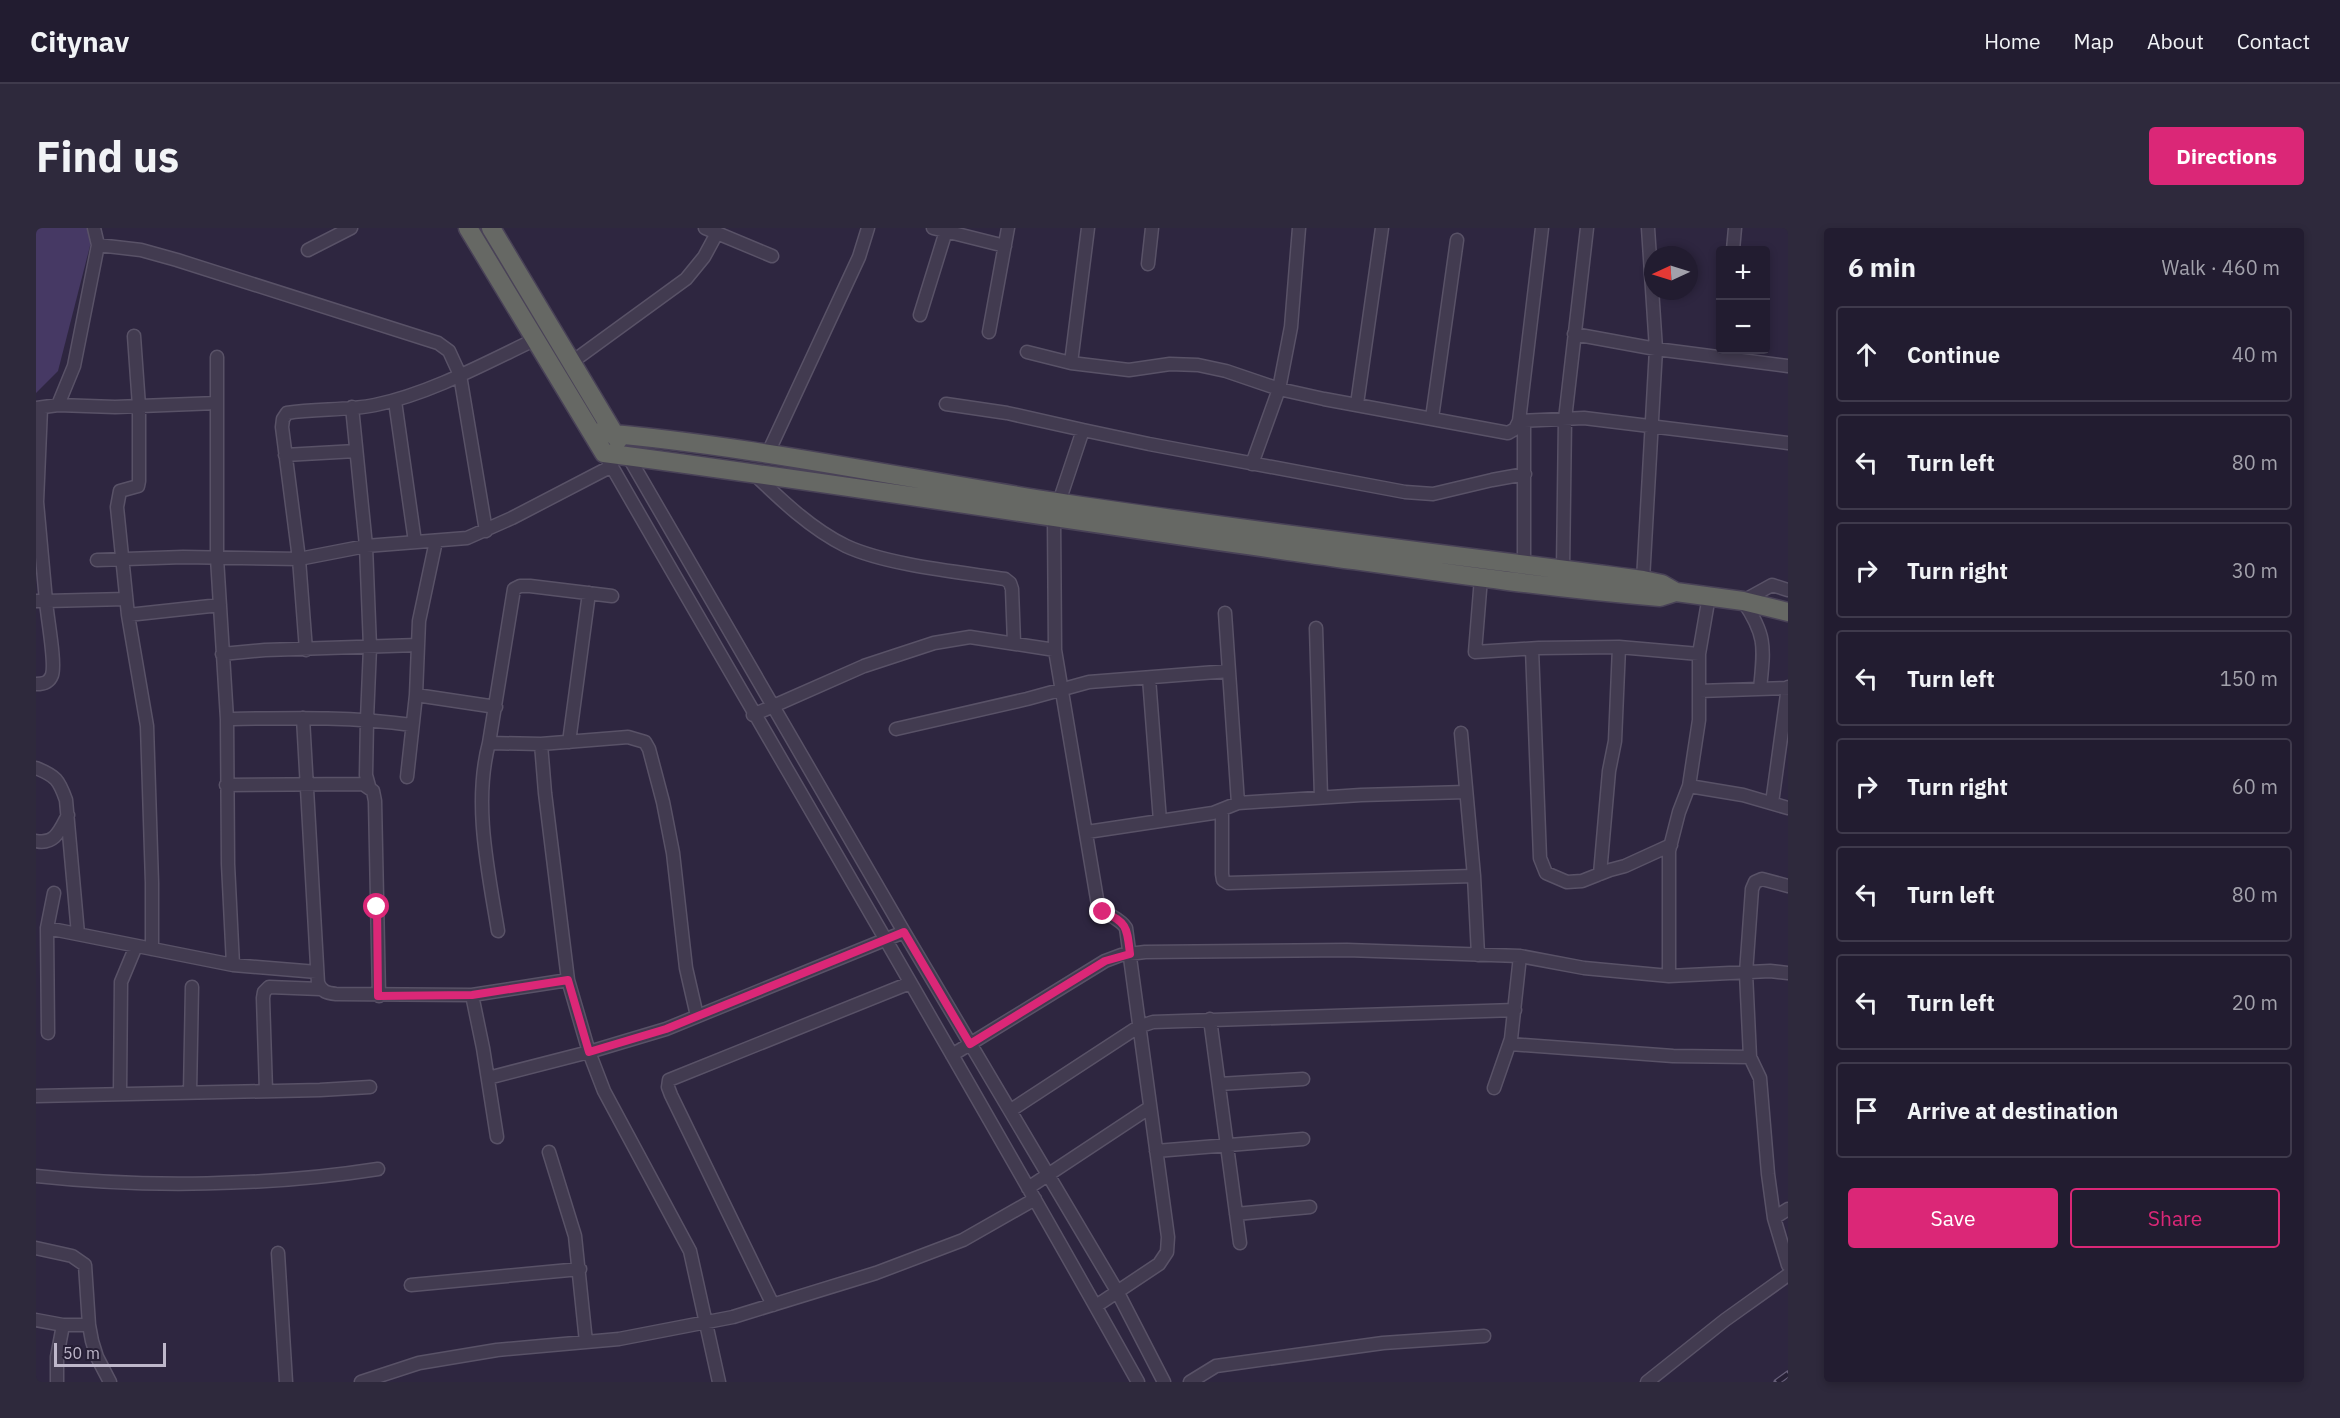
<!DOCTYPE html>
<meta charset="utf-8">
<style>
body{margin:0;font-family:"IBM Plex Sans",sans-serif;background:#2e293c;color:#f1f3f6}
.controls{position:absolute;right:18px;top:18px;display:grid;overflow:hidden;border-radius:6px;box-shadow:0 3px 9px #0003}
.controls button{width:54px;height:54px;display:grid;place-items:center;padding:0;border:0;border-bottom:2px solid #3f3a4c;background:#221c30;color:#f1f3f6;font:30px sans-serif}
.compass{position:absolute;left:1608px;top:18px;width:54px;height:54px;border-radius:50%;background:#221c30;box-shadow:0 3px 9px #0003;rotate:266deg}
.scale{position:absolute;left:18px;bottom:15px;width:112px;box-sizing:border-box;padding-left:6px;border:3px solid #beb7ca;border-top:0;font-size:16px;line-height:21px;white-space:nowrap;color:#beb7ca;-webkit-text-stroke:4px #261f35;paint-order:stroke}
.stop{position:absolute;width:18px;height:18px;margin:-14px;border:4px solid #db2777;border-radius:50%;background:#fff}
.stop.end{background:#db2777;border-color:#fff;box-shadow:0 2px 6px #0008}
.list{margin:0;padding:0;list-style:none}
h2{display:flex;justify-content:space-between;align-items:center;height:78px;margin:0;padding:0 24px;font-size:26px}
h2 small{font-size:20px;font-weight:400;color:#a2a1ab}
.list li{display:grid;grid-template-columns:39px 1fr auto;gap:18px;align-items:center;box-sizing:border-box;height:96px;margin:0 12px 12px;padding:0 12px;border:2px solid #3f3a4c;border-radius:6px}
.list b{display:block;font-size:22px;white-space:nowrap}
.list em{font-size:20px;font-style:normal;color:#a2a1ab}
.actions{display:flex;gap:12px;padding:18px 24px}
.actions a{flex:1;padding:14px 0;border:2px solid #db2777;border-radius:6px;text-align:center;font-size:21px;color:#db2777}
.actions .main{background:#db2777;color:#fff}
.icon{flex:none;width:33px;height:33px;fill:none;stroke:currentColor;stroke-width:2;stroke-linecap:round;stroke-linejoin:round}
.map{position:relative;flex:none;width:1752px;height:1154px;overflow:hidden;border-radius:6px}
header{display:flex;align-items:center;gap:36px;box-sizing:border-box;height:84px;padding:0 30px;background:#221c30;border-bottom:2px solid #3f3a4c}
header strong{font-size:28px}
nav{display:flex;gap:33px;margin-inline-start:auto;font-size:21px}
.intro{display:flex;align-items:center;justify-content:space-between;box-sizing:border-box;height:144px;padding:0 36px}
h1{margin:0;font-size:42px}
.button{padding:15px 27px;border-radius:6px;background:#db2777;color:#fff;font-size:21px;font-weight:700}
main{display:flex;gap:36px;padding:0 36px}
aside{flex:1;background:#221c30;border-radius:6px;box-shadow:0 3px 9px #0003}
.map>svg:first-child{display:block}
.water{fill:#463964}
.lines{fill:none;stroke-linecap:round;stroke-linejoin:round}
.minor-casing{stroke:#595267;stroke-width:15}
.trunk-casing{stroke:#494257;stroke-width:21}
.minor{stroke:#423b50;stroke-width:12}
.trunk{stroke:#666864;stroke-width:18}
.rail-casing{stroke:#675f79;stroke-width:7}
.rail{stroke:#261f35;stroke-width:4.5;stroke-dasharray:14;stroke-linecap:butt}
.route{stroke:#db2777;stroke-width:8}
</style>
<header>
<strong>Citynav</strong>
<nav><a>Home</a><a>Map</a><a>About</a><a>Contact</a></nav>
</header>
<div class="intro"><h1>Find us</h1><a class="button">Directions</a></div>
<main>
<div class="map">
<svg width="1752" height="1154" viewBox="0 0 1752 1154">
<rect width="100%" height="100%" fill="#2e2640"/>
<path class="water" d="M0 0H51L55 14 22 143 0 165Z"/>
<g class="lines">
<g class="minor-casing">
<path id="minor" d="M669 0 736 28
M897 0 969 18
M62 17 105 22 141 32 402 115 413 123 424 147 450 303
M272 22 315 0
M1697 22 1699 0
M1112 36 1116 0
M884 87 910 3
M953 104 972 0
M1538 106 1620 121 1752 138
M98 108 103 178V253L102 258 84 263 81 279 92 387 111 498 116 655V721
M991 124 1035 135 1093 142 1134 136 1162 137 1190 143 1243 161 1288 171 1472 205 1479 201 1483 193 1506 0
M181 129V330L191 491 192 636 197 737
M536 134 650 51 668 29 681 5
M1035 135 1052 0
M359 173 379 314
M910 176 971 185 1047 202
M1321 176 1346 0
M22 177 79 179 181 175
M316 179 330 318 334 419 331 491
M0 180 22 177 38 138 62 17 58 0
M1396 190 1421 12
M1483 193 1548 190 1752 215
M1488 193V337
M568 225C746 535 928 842 1102 1154
M249 227 320 223
M731 227 823 29 832 0
M592 228 868 704 1081 1063 1128 1154
M1216 236 1243 161 1255 99 1263 0
M716 244C744 271 775 301 810 318 851 337 923 344 969 351L974 355 976 361 978 415
M1023 274 1047 202 1113 216 1369 264 1397 266 1456 252 1489 246
M1018 290 1019 422 1062 677C1070 688 1083 689 1090 700L1132 1009 1131 1024 1123 1036 1060 1078
M61 332 147 329 263 331 330 318 431 310 476 290 576 238
M1527 342 1529 191 1551 0
M1445 350 1439 424 1503 420 1583 419 1663 426
M1607 352 1620 121 1612 0
M1673 368 1663 426V492L1653 558 1643 584 1633 623V748L1734 743 1752 745
M0 373H10L1 274 5 180
M1189 385 1202 575
M92 387 184 377
M1280 400 1285 569
M1496 421 1504 630 1510 645 1531 654 1546 653 1574 642 1589 638 1635 617
M270 422 263 331 246 199 247 191 251 185C280 180 310 183 339 177 393 166 450 135 500 111
M186 426 229 422 382 417
M1113 450 1124 593
M0 456C7 456 13 455 16 447 20 434 11 389 10 373L90 371
M1724 461C1728 420 1731 408 1707 373L1736 357 1752 362
M1663 463 1752 460
M380 467 460 479
M717 487 828 438 898 415 934 409 1019 422
M267 490 282 755C286 764 291 765 300 766L436 767 532 752
M191 491C253 490 314 488 376 497
M860 501 991 471 1053 454 1193 443
M1425 505 1438 648 1442 727
M533 514 553 365
M453 515 478 361 484 358H494L576 368
M505 516 592 509 609 514 613 521 627 574 637 625 650 740 661 788
M0 540C20 548 23 552 30 572L42 706
M371 549 380 467 383 393 400 313
M190 557 327 556 337 563 339 573 343 768
M333 558 330 547 331 492 334 491
M1653 558 1707 567 1752 580
M1736 575 1752 459
M1186 582V646L1187 652 1192 655 1438 648
M1051 604 1177 585 1202 575 1325 567 1430 564
M0 613C19 617 24 602 32 587
M1564 646 1573 543 1579 513 1583 419
M11 700 197 737 281 744
M462 703C452 642 437 575 453 515L505 516 509 565 532 752 553 824 568 863 654 1023 683 1154
M436 767 447 820 461 909
M1174 791 1204 1015
M12 805 11 700 18 665
M1474 816 1637 828 1714 829 1724 850 1732 946 1738 990 1752 1037
M916 827 1069 733 1085 727 1109 724 1311 722 1484 728
M1714 829 1710 745 1716 661 1719 654 1726 651 1752 658
M452 850 553 824 630 801 868 704
M1183 856 1267 851
M1458 860 1475 811 1484 728 1548 740 1633 748
M230 863 227 770 228 764 233 759 284 761
M84 865 85 754 100 718
M154 865 156 759
M0 868 284 862 334 859
M975 882 1102 799 1117 794 1479 782
M1120 923 1267 911
M513 924 539 1008 550 1114
M0 948C108 960 234 958 342 941
M992 960 1113 880
M1200 986 1274 979
M1738 990 1752 981
M0 1020 36 1028 49 1037 53 1097 56 1113 61 1129 74 1154
M242 1025 250 1154
M375 1057 544 1041
M737 1077 635 867 632 859 633 852 874 755
M0 1092 27 1097H53
M21 1154V1129L27 1097
M325 1154 383 1135 461 1122 583 1111 697 1089 840 1045 927 1012 999 971
M1154 1154 1180 1138 1347 1115 1448 1108
M1611 1154 1689 1092 1752 1047"/>
</g>
<g class="trunk-casing">
<path id="trunk" d="M432 0 568 225C797 255 1024 291 1252 323 1376 340 1500 359 1624 369L1640 364
M455 0 582 212
M556 204C712 217 866 250 1020 274 1215 304 1412 326 1607 352L1626 356 1640 364 1707 373 1752 384"/>
</g>
<use href="#minor" class="minor"/>
<use href="#trunk" class="trunk"/>
<g class="rail-casing">
<path id="rail" d="M1741 1154 1752 1146"/>
</g>
<use href="#rail" class="rail"/>
</g>
<g class="lines">
<path class="route" d="M341 679 342 768 436 767 532 752 553 824 630 801 868 704 934 816 1069 733 1094 726C1091 701 1092 694 1067 684"/>
</g>
</svg>
<div class="controls">
<button>+</button>
<button>−</button>
</div>
<svg class="compass" viewBox="-18 -18 36 36"><path d="M0-13l5 13h-10z" fill="#e53935"/><path d="M0 13l5-13h-10z" fill="#a2a1ab"/></svg>
<div class="scale">50 m</div>
<div class="stop" style="left:341px;top:679px"></div>
<div class="stop end" style="left:1067px;top:684px"></div>
</div>
<aside>
<h2>6 min<small>Walk · 460 m</small></h2>
<ul class="list">
<li><svg class="icon" aria-label="ahead" viewBox="0 0 24 24"><path d="M12 20V5M6 11l6-6 6 6"/></svg><div><b>Continue</b></div><em>40 m</em></li>
<li><svg class="icon" aria-label="left" viewBox="0 0 24 24"><path d="M17 20v-9H6M10 6l-5 5 5 5"/></svg><div><b>Turn left</b></div><em>80 m</em></li>
<li><svg class="icon" aria-label="right" viewBox="0 0 24 24"><path d="M7 20v-9h11M14 6l5 5-5 5"/></svg><div><b>Turn right</b></div><em>30 m</em></li>
<li><svg class="icon" aria-label="left" viewBox="0 0 24 24"><path d="M17 20v-9H6M10 6l-5 5 5 5"/></svg><div><b>Turn left</b></div><em>150 m</em></li>
<li><svg class="icon" aria-label="right" viewBox="0 0 24 24"><path d="M7 20v-9h11M14 6l5 5-5 5"/></svg><div><b>Turn right</b></div><em>60 m</em></li>
<li><svg class="icon" aria-label="left" viewBox="0 0 24 24"><path d="M17 20v-9H6M10 6l-5 5 5 5"/></svg><div><b>Turn left</b></div><em>80 m</em></li>
<li><svg class="icon" aria-label="left" viewBox="0 0 24 24"><path d="M17 20v-9H6M10 6l-5 5 5 5"/></svg><div><b>Turn left</b></div><em>20 m</em></li>
<li><svg class="icon" aria-label="arrive" viewBox="0 0 24 24"><path d="M6 21V4h12l-3 4 3 4H6"/></svg><div><b>Arrive at destination</b></div></li>
</ul>
<div class="actions"><a class="main">Save</a><a>Share</a></div>
</aside>
</main>
